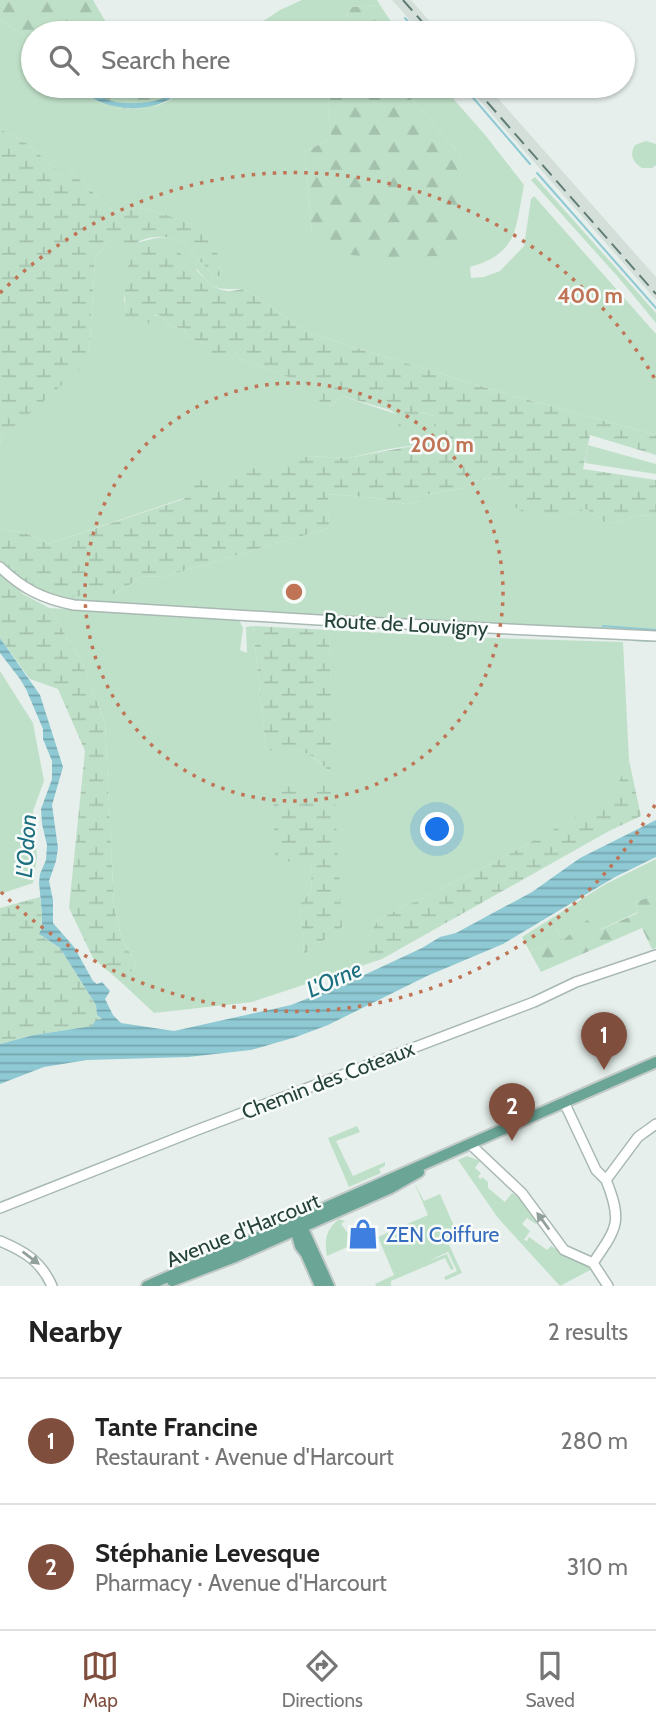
<!DOCTYPE html>
<meta charset="utf-8">
<style>
body{margin:0;font-family:Cabin,sans-serif;background:#f2f2f2;color:#222}
.you{position:absolute;left:438px;top:830px;width:24px;height:24px;margin:-18px;border:5px solid #fff;border-radius:50%;background:#1a73e8;box-shadow:0 0 0 10px #1a73e833}
.badge{display:grid;place-items:center;width:46px;height:46px;border-radius:50%;background:#804e3d;color:#fff;font-size:23px;font-weight:700}
.pin{position:absolute;translate:-50% -58px;filter:drop-shadow(0 2px 4px #0008)}
.pin::after{content:'';position:absolute;top:37px;width:24px;height:21px;background:inherit;clip-path:polygon(0 0,100% 0,50% 100%)}
.list{margin:0;padding:0;list-style:none}
h2{display:flex;justify-content:space-between;align-items:center;height:91px;margin:0;padding:0 28px;font-size:30px}
h2 small{font-size:23px;font-weight:400;color:#767676}
.list li{display:grid;grid-template-columns:46px 1fr auto;gap:21px;align-items:center;box-sizing:border-box;height:126px;padding:0 28px;border-top:2px solid #e0e0e0}
.list b{display:block;font-size:26px;white-space:nowrap}
.list p{margin:0;font-size:23px;white-space:nowrap;color:#767676}
.list em{font-size:23px;font-style:normal;color:#767676}
.icon{flex:none;width:38px;height:38px;fill:none;stroke:currentColor;stroke-width:2;stroke-linecap:round;stroke-linejoin:round}
.map{position:relative;flex:none;width:656px;height:1286px;overflow:hidden}
.search{position:absolute;background:#fff;box-shadow:0 2px 5px #0004;left:21px;right:21px;top:21px;height:77px;display:flex;align-items:center;gap:18px;box-sizing:border-box;padding:0 24px;border-radius:38px;color:#767676;font-size:26px}
.sheet{height:343px;background:#fff}
nav{display:flex;justify-content:space-around;align-items:center;box-sizing:border-box;height:98px;border-top:2px solid #e0e0e0;background:#fff;font-size:19px;color:#767676}
nav a{display:grid;justify-items:center;gap:4px}
nav .on{color:#804e3d}
.map>svg:first-child{display:block}
.built{fill:#d4dfda}
.green{fill:#bfe0c8;fill-rule:evenodd}
.forest{fill:url(#forest-firs)}
.wetland{fill:url(#wetland-marsh)}
.water{fill:url(#water-rules)}
.lines{fill:none;stroke-linecap:round;stroke-linejoin:round}
.stream{stroke:#8ec9d4;stroke-width:2}
.minor-casing{stroke:#a8b8b2;stroke-width:12}
.major-casing{stroke:#c2cac8;stroke-width:14}
.minor{stroke:#fff;stroke-width:9}
.major{stroke:#6aa596;stroke-width:10}
.rail{stroke:#5f7d75;stroke-width:2;stroke-dasharray:14 7;stroke-linecap:butt}
.oneway{fill:#92a09c}
.ring{fill:none;stroke:#c07456;stroke-width:3.5;stroke-dasharray:3.5 7}
.labels{text-anchor:middle;dominant-baseline:central;stroke-width:5;stroke-linejoin:round;paint-order:stroke}
.street-label{font-size:21px;fill:#24423a;stroke:#f7fbf9}
.shop-label{font-size:21px;fill:#366cbe;stroke:#f7fbf9;text-anchor:start}
.water-label{font-size:23px;font-style:italic;fill:#1c6f80;stroke:#f7fbf9}
.centre{fill:#c07456;stroke:#f7fbf9;stroke-width:3.5}
.ring-label{font-size:21px;text-anchor:middle;font-weight:bold;fill:#c07456;stroke:#f7fbf9;stroke-width:5;stroke-linejoin:round;paint-order:stroke}
</style>
<div class="map">
<svg width="656" height="1286" viewBox="0 0 656 1286">
<defs>
<pattern id="forest-firs" width="22" height="20" patternUnits="userSpaceOnUse" patternTransform="scale(1.75)"><rect width="22" height="20" fill="#bfe0c8"/><path d="M5 1l3.5 6h-7zM16 11l3.5 6h-7z" fill="#a4c1ad"/></pattern>
<pattern id="wetland-marsh" width="20" height="14" patternUnits="userSpaceOnUse" patternTransform="scale(1.75)"><rect width="20" height="14" fill="#bfe0c8"/><path d="M1 5h8M5 5V1M11 12h8M15 12V8" fill="none" stroke="#a4c1ad"/></pattern>
<pattern id="water-rules" width="6" height="5" patternUnits="userSpaceOnUse" patternTransform="scale(1.75)"><rect width="6" height="5" fill="#8ec9d4"/><path d="M0 2.5h6" fill="none" stroke="#74a5ad"/></pattern>
</defs>
<rect width="100%" height="100%" fill="#e6efeb"/>
<path class="built" d="M392 0H411L440 33H421Z
M467 86H487L656 277V300Z"/>
<path class="green" d="M302 0H377L380 5 352 7 334 33H246L280 10Z
M0 20 33 41V86H69L112 109 153 108 172 99 186 86H328L331 138 305 152 312 232 462 157 400 86H442L486 136 524 185C515 229 519 253 470 267L471 278 484 277 500 271 524 246 531 199 534 196 656 334V435L510 395 308 333 245 289C217 289 215 292 197 269L124 297 126 313 161 316 170 326 184 329 188 338 207 345 219 358 228 350 234 351 239 358 320 389 329 407 342 396 396 414 421 412 434 416V442L389 449 348 458 309 456 48 544 23 532 10 531 0 527V445L2 433 19 422 89 355 95 258 108 241C115 242 123 243 131 243 150 242 161 231 182 242L214 276H221L213 231 145 208 114 212 68 169H56L26 143 0 129Z
M646 141 656 144V165L652 168H642C633 162 629 155 635 145Z
M535 177 656 313V323L618 277 531 180Z
M588 445 656 464V474L585 463Z
M501 477C514 522 546 523 586 509L604 522 618 523 639 515 656 516V632L246 611C184 604 123 606 61 600L73 596H111L142 577 166 576 329 528 327 494 376 498 406 504 418 502 428 494 464 488 472 481Z
M49 608 239 620 243 628 240 650 247 653 246 627 253 626 266 750C301 746 308 751 333 775L329 630 462 637 623 642 629 760 613 797 495 862 379 919 367 938V964L252 1002 154 1013 122 983 136 965 121 936 114 906 105 723 81 660ZM310 861 342 926 304 954 300 904 312 890Z
M0 671 33 723 44 781 33 811 37 858 33 883 0 894Z
M656 859V895L635 902 638 912 599 930 587 921 563 940 555 927 551 942 530 952 522 937 604 885Z
M357 1126 360 1132 336 1141 353 1176 385 1162V1166L379 1169 381 1173 349 1187 328 1138Z
M467 1156 480 1161 475 1168 481 1173 478 1177 481 1179 482 1177 488 1182V1188L505 1202 512 1193 522 1200 539 1220 536 1224 527 1218 522 1224 530 1231 524 1240 527 1241 529 1237 547 1250 551 1246 592 1269 560 1286 498 1218 458 1160Z
M414 1182 424 1201 440 1194 457 1233 446 1238 462 1273 446 1280 444 1277 457 1271 448 1252 428 1261 447 1254 454 1269 451 1270 445 1258 391 1281V1286H376L375 1284 394 1275 378 1237 428 1215Z
M339 1219 345 1221 341 1224 350 1236 353 1234 354 1244 327 1256C324 1240 326 1229 339 1219Z"/>
<path class="forest" d="M0 0H93L112 33H33V41L0 20Z
M380 5 390 20 391 33H334L352 7Z
M69 86H143L144 88 150 86H185L184 90 153 108 112 109Z
M328 86H400L462 157 464 250 444 256 378 257 337 254 320 243 312 232 305 152 331 138Z
M656 895V948L652 949 642 928 541 972 530 952 551 942 546 933 555 927 563 940 587 920 600 930 638 913 635 902Z"/>
<path class="wetland" d="M0 129 26 143 56 169H68L114 212 145 208 214 231 221 276H214L182 242C166 234 146 235 132 246L108 241 95 258 89 355 83 366 19 423 2 433 0 445Z
M162 243C190 251 203 290 228 291 233 292 239 289 245 289L308 333 510 395 656 435V455L590 435 583 469 656 480V516L639 515 618 523 604 522 586 509C559 519 520 526 506 493 503 488 502 482 500 477L472 481 464 488 428 494 418 502 406 504 376 498 328 494 329 528 166 576 142 577 111 596H74L61 600C37 590 19 578 0 561V527L10 531 23 532 48 544 184 499 198 481 309 456 348 458 434 442V416L422 412 411 431 399 428 396 414 390 410 342 396 329 407 324 406 318 399 319 389 239 358 234 351H228L219 358 209 357 205 350 207 345 188 338 184 329 170 326 161 316 154 315 148 324 124 325C130 289 110 254 162 243Z
M0 571 23 594 49 608 81 660 105 723 114 906 121 936 136 965 122 983 93 958 69 908 85 751 58 689 30 679 0 638Z
M253 626 329 630 334 776C309 751 301 746 266 751Z
M629 760 641 816 609 831 382 959 367 964V938L379 919 495 862 612 797Z
M334 785 342 927 304 954 300 904 312 890 310 862 275 861 273 787Z
M40 897 42 912 41 936 60 948 96 1005 97 1015 102 1020H98L92 1026 34 1035 0 1044V908Z"/>
<path class="water" d="M76 86C86 86 96 95 106 99 116 105 150 104 161 99 168 96 173 91 179 86H186C159 117 104 114 76 86Z
M0 638 40 695 63 767 52 805 58 848 56 861 49 881 53 900V923L74 947 93 981 97 984 102 982 110 991 105 999 113 1015 121 1023 174 1031 291 1005 347 983 422 948 440 937 456 933 532 892 580 858 656 820V857L615 877 503 944 427 976 328 1025 296 1037 251 1050 188 1057 87 1060 44 1067 0 1084V1044L34 1035 92 1026 96 1020 102 1019 97 1015 96 1005 60 948 39 934 42 928V913L39 883 40 874 46 860 47 845 42 824 41 809 52 779V761L43 739V729L26 689 20 679 0 653Z"/>
<g class="lines">
<path class="stream" d="M405 18 418 33
M463 86 530 164
M537 173 656 308
M603 626 656 630
M633 640 656 641"/>
<g class="minor-casing">
<path id="minor" d="M0 567C23 589 43 599 74 605L319 620 656 636
M564 1102 596 1170 606 1180
M470 1144 522 1193 564 1250 593 1263 608 1286
M0 1208 197 1130 534 1002 576 982 656 955
M0 1241C24 1251 41 1261 52 1286
M593 1263C617 1228 623 1222 606 1180L638 1137 656 1124"/>
</g>
<g class="major-casing">
<path id="major" d="M300 1222 329 1286
M294 1225 300 1246 306 1254 320 1286
M172 1281 235 1257 391 1188 419 1172
M147 1286 656 1062"/>
</g>
<use href="#minor" class="minor"/>
<use href="#major" class="major"/>
<path class="rail" d="M403 0 432 33
M473 86 656 294"/>
</g>
<defs><path id="oneway-solid" d="M-6-.8H1V-3.2L6.5 0L1 3.2V.8H-6Z" transform="scale(1.75)"/></defs>
<g class="oneway">
<use href="#oneway-solid" transform="translate(543 1221) rotate(-126)"/>
<use href="#oneway-solid" transform="translate(31 1258) rotate(37)"/>
</g>
<g class="ring">
<circle cx="294" cy="592" r="209"/>
<path d="M655 805A419 419 0 0 1 0 891M0 293A419 419 0 0 1 655 379"/>
</g>
<defs>
<g id="shop-bare" transform="scale(2.415)"><path d="M-5-2.5h2.3a2.7 3.5 0 0 1 5.4 0H5L5.5 6h-11ZM-1.5-2.5h3a1.5 2.3 0 0 0-3 0Z" fill="#3f7fe0" stroke="#f7fbf9" stroke-width="2.5" paint-order="stroke"/></g>
</defs>
<g fill-rule="evenodd">
<use href="#shop-bare" x="363" y="1234"/>
</g>
<g class="labels">
<g class="street-label">
<text transform="translate(406 624) rotate(3)">Route de Louvigny</text>
<text transform="translate(328 1080) rotate(-21)">Chemin des Coteaux</text>
<text transform="translate(243 1230) rotate(-22)">Avenue d'Harcourt</text>
</g>
<g class="shop-label">
<text x="386" y="1234">ZEN Coiffure</text>
</g>
<g class="water-label">
<text transform="translate(26 846) rotate(-86)">L'Odon</text>
<text transform="translate(334 979) rotate(-24)">L'Orne</text>
</g>
</g>
<circle cx="294" cy="592" r="10" class="centre"/>
<g class="ring-label">
<text x="590" y="303">400 m</text>
<text x="442" y="452">200 m</text>
</g>
</svg>
<div class="you"></div>
<div class="pin badge" style="left:604px;top:1070px">1</div>
<div class="pin badge" style="left:512px;top:1141px">2</div>
<div class="search"><svg class="icon" aria-label="search" viewBox="0 0 24 24"><circle cx="10" cy="10" r="6"/><path d="M15 15l6 6"/></svg>Search here</div>
</div>
<section class="sheet">
<h2>Nearby<small>2 results</small></h2>
<ul class="list">
<li><span class="badge">1</span><div><b>Tante Francine</b><p>Restaurant · Avenue d'Harcourt</p></div><em>280 m</em></li>
<li><span class="badge">2</span><div><b>Stéphanie Levesque</b><p>Pharmacy · Avenue d'Harcourt</p></div><em>310 m</em></li>
</ul>
</section>
<nav>
<a class="on"><svg class="icon" aria-label="map" viewBox="0 0 24 24"><path d="M3 6l6-2 6 2 6-2v14l-6 2-6-2-6 2zM9 4v14M15 6v14"/></svg>Map</a>
<a><svg class="icon" aria-label="directions" viewBox="0 0 24 24"><path d="M12 3l9 9-9 9-9-9zM9 14v-3h6M13 9l2 2-2 2"/></svg>Directions</a>
<a><svg class="icon" aria-label="saved" viewBox="0 0 24 24"><path d="M7 4h10v16l-5-4-5 4z"/></svg>Saved</a>
</nav>
